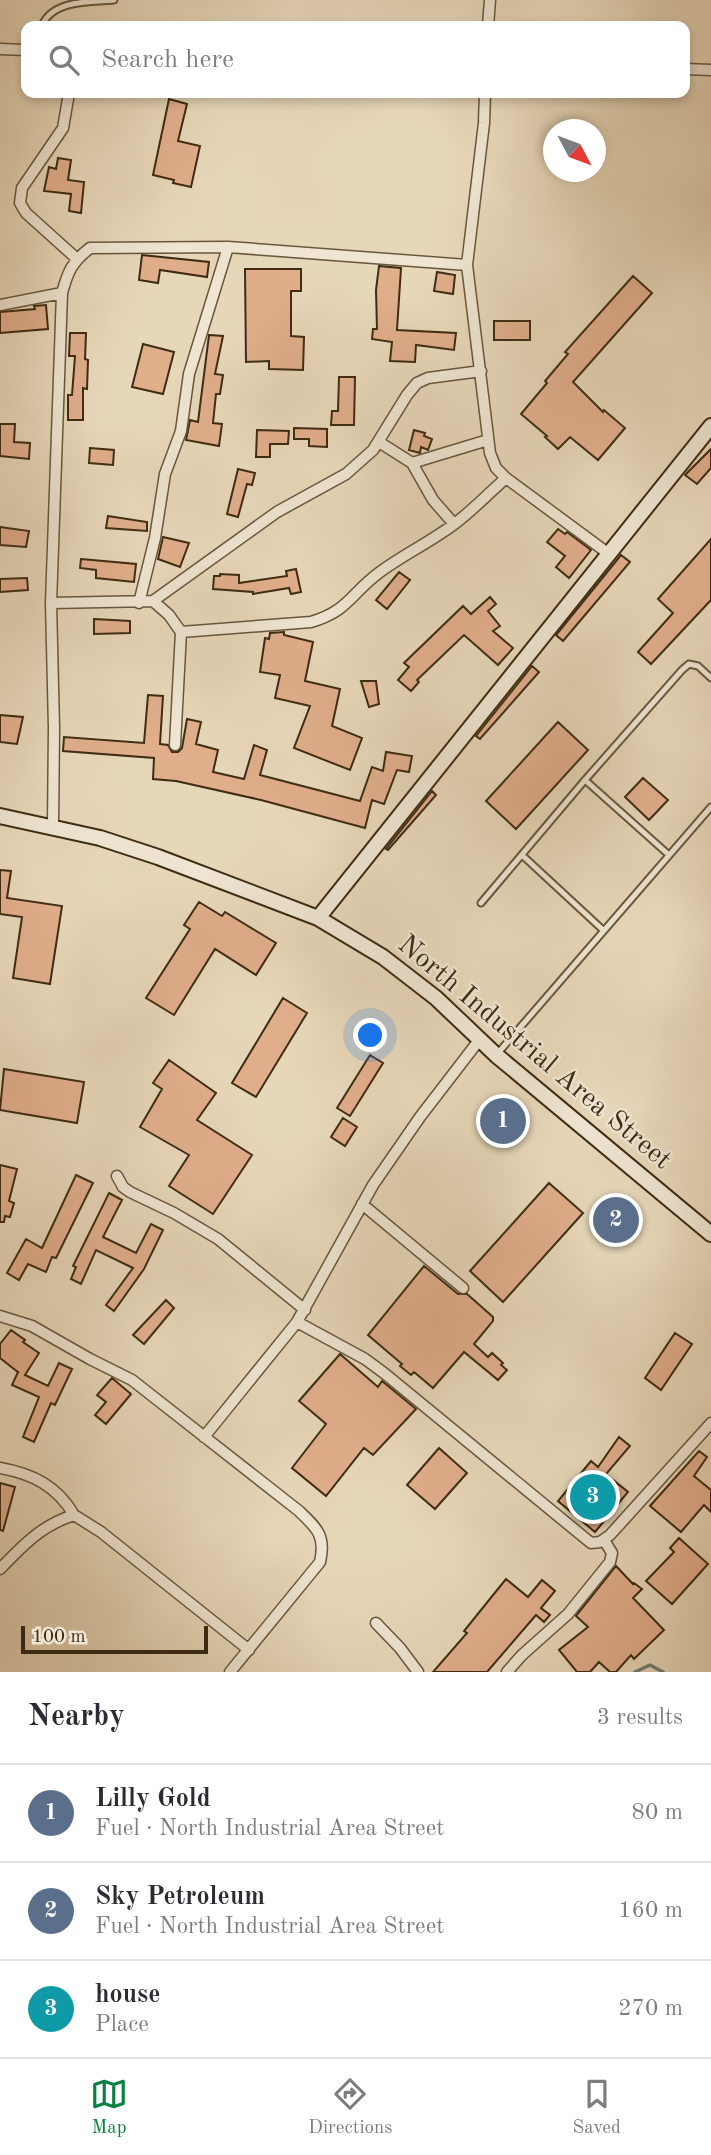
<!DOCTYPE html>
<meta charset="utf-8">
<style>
body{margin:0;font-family:"Old Standard TT",serif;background:#f7f7f7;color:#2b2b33}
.compass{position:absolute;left:543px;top:119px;width:63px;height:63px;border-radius:50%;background:#fff;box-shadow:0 4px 10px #0003;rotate:131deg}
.scale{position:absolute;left:21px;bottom:18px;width:187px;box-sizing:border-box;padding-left:7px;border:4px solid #3e2c12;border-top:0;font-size:19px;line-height:24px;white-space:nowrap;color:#3e2c12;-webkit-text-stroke:5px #efe5d2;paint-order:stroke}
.you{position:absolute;left:371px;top:1036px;width:24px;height:24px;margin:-18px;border:5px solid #fff;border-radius:50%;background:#1a73e8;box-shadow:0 0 0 10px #1a73e833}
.badge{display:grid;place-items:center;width:46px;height:46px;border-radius:50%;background:#0b8043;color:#fff;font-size:23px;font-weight:700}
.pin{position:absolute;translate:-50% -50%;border:4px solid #fff;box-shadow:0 2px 7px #0006}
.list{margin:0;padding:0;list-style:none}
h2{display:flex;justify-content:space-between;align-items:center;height:91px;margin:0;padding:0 28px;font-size:30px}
h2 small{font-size:23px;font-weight:400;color:#7c7c81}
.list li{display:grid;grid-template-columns:46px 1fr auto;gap:21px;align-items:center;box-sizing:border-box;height:98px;padding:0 28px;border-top:2px solid #e1e1e2}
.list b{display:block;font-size:26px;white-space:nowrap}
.list p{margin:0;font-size:23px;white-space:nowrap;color:#7c7c81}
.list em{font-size:23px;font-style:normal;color:#7c7c81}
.icon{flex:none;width:38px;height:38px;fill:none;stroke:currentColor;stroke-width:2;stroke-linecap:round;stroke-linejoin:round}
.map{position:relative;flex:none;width:711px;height:1672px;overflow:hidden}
.search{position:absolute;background:#fff;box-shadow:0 4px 10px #0003;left:21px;right:21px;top:21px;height:77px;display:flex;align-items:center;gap:18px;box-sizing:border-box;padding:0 24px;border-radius:14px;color:#7c7c81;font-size:26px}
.sheet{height:385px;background:#fff}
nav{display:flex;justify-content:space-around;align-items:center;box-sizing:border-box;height:98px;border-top:2px solid #e1e1e2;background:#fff;font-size:19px;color:#7c7c81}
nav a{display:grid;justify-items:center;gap:4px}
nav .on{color:#0b8043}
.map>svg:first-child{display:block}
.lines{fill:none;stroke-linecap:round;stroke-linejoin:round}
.stream{stroke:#738170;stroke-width:3.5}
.building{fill:#e1ae8c;stroke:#3e2c12;stroke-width:2}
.lane-casing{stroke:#68573c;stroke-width:9}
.street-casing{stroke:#68573c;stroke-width:13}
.secondary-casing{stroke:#3e2c12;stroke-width:18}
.lane{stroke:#efe5d2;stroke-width:5}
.street{stroke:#efe5d2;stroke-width:10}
.secondary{stroke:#efe5d2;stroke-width:14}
.labels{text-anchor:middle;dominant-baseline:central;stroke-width:5;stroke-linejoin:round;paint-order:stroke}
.street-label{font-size:28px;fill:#3e2c12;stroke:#efe5d2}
</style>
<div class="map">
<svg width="711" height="1672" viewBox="0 0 711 1672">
<rect width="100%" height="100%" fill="#e7d7b9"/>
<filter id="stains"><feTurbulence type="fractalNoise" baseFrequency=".00286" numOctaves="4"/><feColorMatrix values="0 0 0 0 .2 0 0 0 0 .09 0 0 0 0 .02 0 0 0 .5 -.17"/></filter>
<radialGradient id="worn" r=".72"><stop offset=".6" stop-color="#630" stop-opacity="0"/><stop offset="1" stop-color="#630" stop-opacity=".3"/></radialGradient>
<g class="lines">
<path class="stream" d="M635 1672 650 1665 663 1672"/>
</g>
<path class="building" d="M169 99 187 104 178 141 200 146 191 187 173 183 174 180 153 175Z
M58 158 71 160 68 180 84 182 81 213 69 211 71 194 44 191 49 167 56 169Z
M142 255 209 262 207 277 160 270 158 283 139 280Z
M379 266 401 268 397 330 456 333 454 350 416 345 415 362 390 361 392 342 372 339 373 329H377L376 290Z
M245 269H301V291H291V336L304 337 303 370 269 369V361L246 362Z
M437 272 455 275 453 294 434 291Z
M633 276 652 293 573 382 603 412 604 410 625 428 598 460 570 437 558 449 545 437 547 436 521 414 547 383 545 381 568 354 565 352Z
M46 305 48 329 0 333V312L35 309 34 306Z
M494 321H530V340H494Z
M70 333H86L85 359 88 360 87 389 83 388V420H68V395H72L75 356H69Z
M209 335 223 336 215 374 223 375 220 394H216L213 423 222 424 219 446 186 440 190 420 198 422Z
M143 344 174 352 163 394 132 387Z
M339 377H355L354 425H331L332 411H338Z
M0 424H15L14 442 30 443 29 459 0 456Z
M294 428 327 429V447L309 446V439H294Z
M257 430 289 431 288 444H270V457H256Z
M414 430 425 433 424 436 432 439 428 450 421 447 420 453 409 450Z
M90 448 114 450 113 465 89 463Z
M711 449V468L697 484 685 475Z
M238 469 255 473 252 485 247 484 238 517 227 514Z
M108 516 147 522V531L106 528Z
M0 527 29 531 26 547 0 545Z
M558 529 565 534 567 532 591 550 569 578 556 567 565 556 547 542Z
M163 537 189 543 180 567 158 559Z
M711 539V600L651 664 638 652 673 613 658 599Z
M621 555 630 562 563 641 556 635Z
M81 559 136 564 134 582 96 578V570L80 568Z
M296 569 301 592 291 594 289 588 253 594V592L213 589 214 576H220V574L239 575V583L287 576 286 571Z
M399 572 410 580 387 609 376 600Z
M27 578 28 590 0 592V579Z
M490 597 496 604 488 611 500 626 493 631 513 648 498 665 464 635 417 680 419 682 411 691 398 680 409 667 404 663 463 606 471 614Z
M94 619 130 621V633L94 634Z
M284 632V635L313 642 305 681 340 689 332 726 362 738 350 770 294 748 310 706 275 698 280 675 260 672 265 638 269 639 270 633Z
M532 666 539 672 480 739 476 736Z
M361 681H376L379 704 369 707Z
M148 695 163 696 160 744 168 745 172 752H178L182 748 187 719 201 722 196 744 218 750 213 772 244 779 254 745 267 750 260 775 360 801 372 767 383 771 386 752 412 756 409 772 397 770 384 804 372 800 365 828 261 800 176 781 153 779 154 758 63 751 64 737 144 743Z
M0 715 23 717 17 744 0 742Z
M558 722 588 750 516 829 486 801Z
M643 778 668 800 649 820 625 797Z
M432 791 436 795 388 850 386 849Z
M0 870 11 871 7 898 62 906 50 984 13 978 22 917 0 914Z
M199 902 222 916 225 912 276 943 256 975 215 949 174 1015 146 998 190 929 184 925Z
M283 998 307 1013 256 1097 232 1083Z
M370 1055 383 1063 350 1116 337 1108Z
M169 1060 216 1093 197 1120 252 1155 213 1214 169 1186 189 1155 140 1127 162 1089 153 1083Z
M4 1069 84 1082 77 1123 0 1110Z
M343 1118 357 1127 345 1146 331 1137Z
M0 1165 17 1169 9 1201 14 1203 10 1217 5 1216 4 1222H0Z
M76 1175 93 1183 56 1258 52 1257 46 1272 28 1264 19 1280 7 1273 26 1239 42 1248Z
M549 1183 583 1213 503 1302 470 1271Z
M109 1193 122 1200 103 1237 136 1253 151 1224 163 1230 144 1269 114 1311 106 1305 133 1268 96 1250 81 1284 71 1279 76 1267 73 1266Z
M424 1266 458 1294H467L493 1317V1321L474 1344 488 1357 492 1353 503 1363 501 1365 507 1370 498 1380 464 1352 433 1388 414 1372 411 1375 400 1366 402 1364 368 1335Z
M166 1300 174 1308 144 1344 133 1335Z
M11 1330 25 1340 23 1342 39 1353 25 1375 48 1386 59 1363 72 1369 55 1405 51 1403 34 1442 23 1437 39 1397 12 1385 18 1372 19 1373 0 1358V1344Z
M675 1333 692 1344 661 1390 645 1378Z
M340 1354 378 1387 382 1381 416 1409 373 1455 364 1448 326 1496 292 1468 326 1424 299 1401Z
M112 1378 131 1394 106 1424 95 1415 106 1402 97 1395Z
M619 1437 630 1446 606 1474 628 1492 595 1532 558 1501 591 1461 598 1467Z
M439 1448 467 1473 435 1509 407 1485Z
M699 1451 707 1457 694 1476 711 1490V1512L704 1505 681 1532 650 1506Z
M0 1483 15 1487 3 1531 0 1530Z
M679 1538 708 1564 672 1604 646 1581 674 1552 670 1548Z
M616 1566 633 1584 634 1583 642 1589 633 1598 664 1630 634 1659 631 1655 616 1672H610L599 1662 590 1672H577L559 1650 588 1627 576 1616Z
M506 1579 528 1597 542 1580 555 1591 541 1608 550 1615 544 1622 536 1615 487 1672H433L467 1633 464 1631Z"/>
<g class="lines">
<g class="lane-casing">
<path id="lane" d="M42 26C52 0 89 2 114 0
M585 780 669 855
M522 855 603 930
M481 903 585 780 682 670 689 664 698 666 711 678
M498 1053 711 807"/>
</g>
<g class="street-casing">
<path id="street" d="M488 26 490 0
M0 49 26 50
M685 69 711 70
M69 93 63 128 22 188 20 203 26 213 76 258
M485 93 484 123 467 265 490 453 496 468 506 478 609 554
M0 305 62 293
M379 442 412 463 433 500 454 524
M412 463 488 440
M153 601 277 512 346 474 373 450 407 395 417 383 428 378 481 371
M51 603 153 601 169 615 181 632 175 745
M139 603 155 538 165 474 181 431 189 374 228 247
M181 632 311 622C349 611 351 593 380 572 403 555 430 542 453 525 472 511 489 493 506 478
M53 826 54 728 51 603 62 293C68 271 72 262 90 248L228 247 467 265
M117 1176 123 1187 130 1192 174 1213 218 1239 305 1310
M362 1204 463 1288
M0 1316 32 1326 90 1359 132 1380 299 1511C317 1528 326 1536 320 1562L230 1672
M297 1322 365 1359 384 1373 591 1543 600 1542 610 1535 711 1423
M204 1437 297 1322 373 1185 420 1117 480 1039
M0 1468C33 1474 57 1486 74 1515
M0 1569C23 1545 42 1525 74 1515L101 1532 249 1650
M376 1623 400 1648 418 1672
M507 1672 522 1655 568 1614 610 1562 612 1553 604 1540"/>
</g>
<g class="secondary-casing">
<path id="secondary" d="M0 816 100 838 158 857 318 918 383 957 436 998 496 1055 711 1234
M318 918 711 426"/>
</g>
<use href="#lane" class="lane"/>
<use href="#street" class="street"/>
<use href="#secondary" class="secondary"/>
</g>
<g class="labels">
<g class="street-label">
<text transform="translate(534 1053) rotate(40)">North Industrial Area Street</text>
</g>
</g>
<rect width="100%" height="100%" filter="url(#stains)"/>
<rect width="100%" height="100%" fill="url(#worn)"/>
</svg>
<svg class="compass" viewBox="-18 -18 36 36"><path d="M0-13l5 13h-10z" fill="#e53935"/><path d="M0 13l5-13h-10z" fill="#7c7c81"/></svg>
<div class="scale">100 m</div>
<div class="you"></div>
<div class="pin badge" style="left:503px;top:1121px;background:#5c6f8a">1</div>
<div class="pin badge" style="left:616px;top:1220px;background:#5c6f8a">2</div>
<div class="pin badge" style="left:593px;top:1497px;background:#0f9aa8">3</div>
<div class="search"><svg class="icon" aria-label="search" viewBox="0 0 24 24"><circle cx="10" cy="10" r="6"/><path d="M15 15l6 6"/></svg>Search here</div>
</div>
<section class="sheet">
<h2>Nearby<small>3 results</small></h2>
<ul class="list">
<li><span class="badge" style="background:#5c6f8a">1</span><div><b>Lilly Gold</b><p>Fuel · North Industrial Area Street</p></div><em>80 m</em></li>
<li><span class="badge" style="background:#5c6f8a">2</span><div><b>Sky Petroleum</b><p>Fuel · North Industrial Area Street</p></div><em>160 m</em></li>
<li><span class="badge" style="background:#0f9aa8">3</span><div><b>house</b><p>Place</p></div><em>270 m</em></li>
</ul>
</section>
<nav>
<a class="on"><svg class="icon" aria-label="map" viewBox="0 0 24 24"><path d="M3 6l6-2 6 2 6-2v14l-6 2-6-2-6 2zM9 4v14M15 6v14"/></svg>Map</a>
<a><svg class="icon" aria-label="directions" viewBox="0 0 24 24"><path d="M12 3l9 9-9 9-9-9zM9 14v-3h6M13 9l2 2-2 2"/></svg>Directions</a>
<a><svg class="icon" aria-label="saved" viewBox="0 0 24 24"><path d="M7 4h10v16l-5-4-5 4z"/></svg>Saved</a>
</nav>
